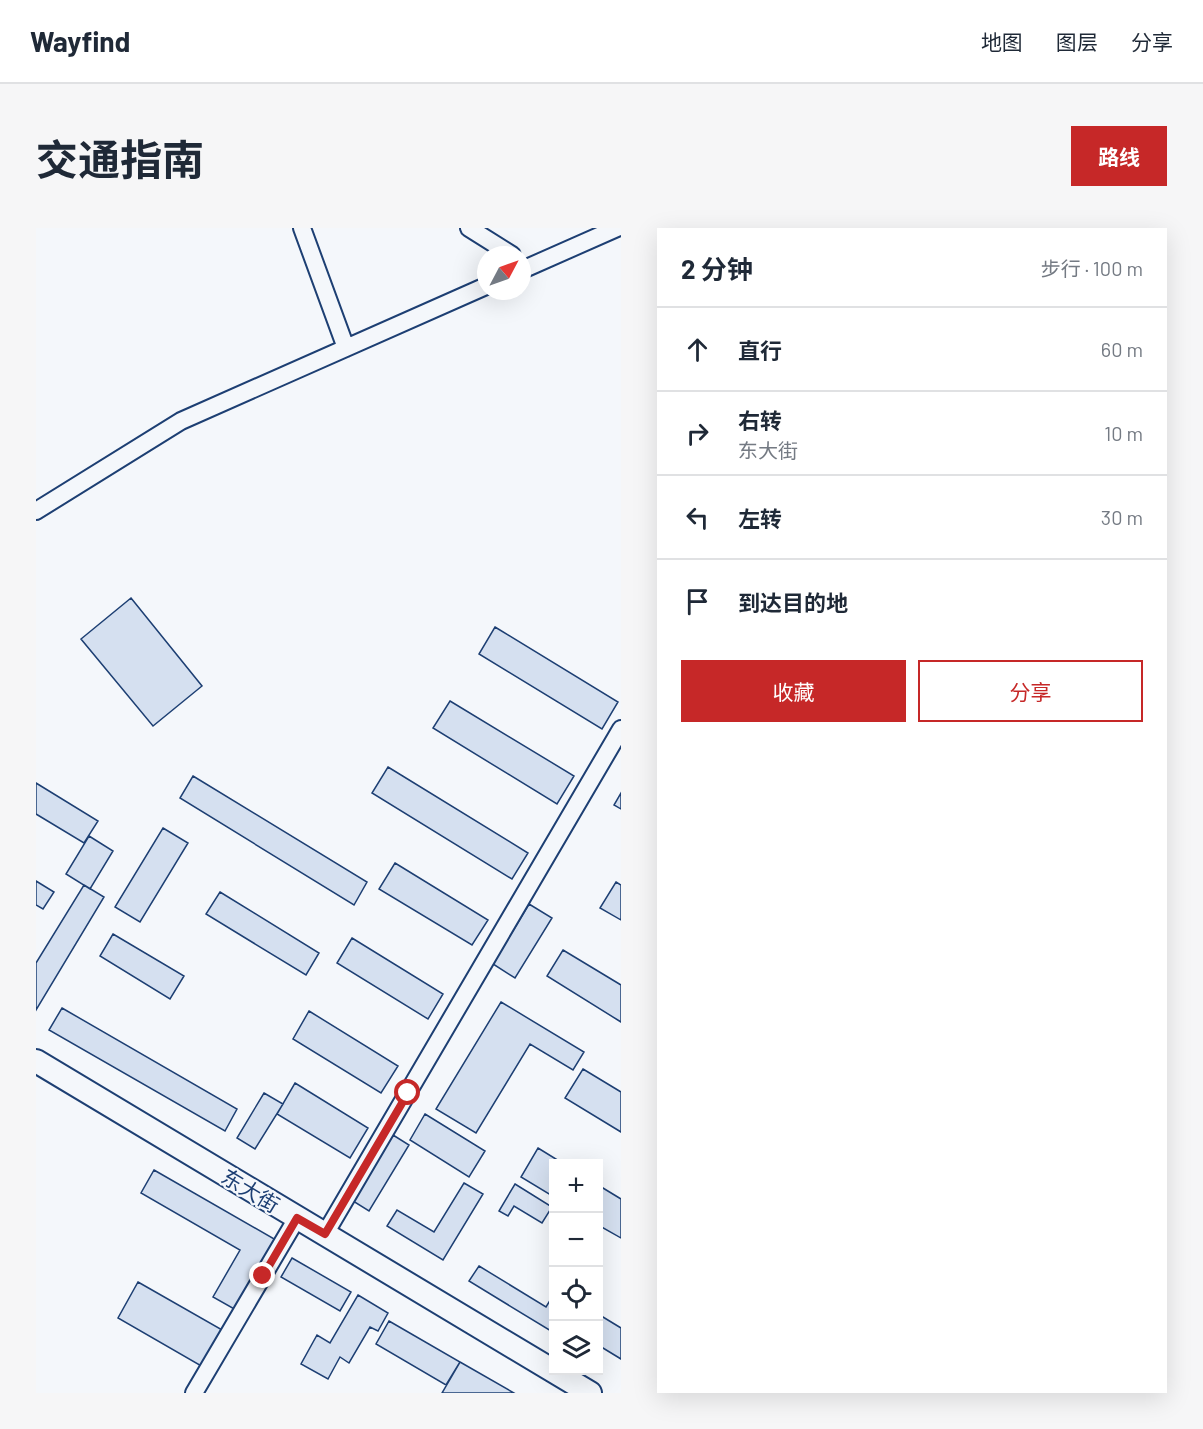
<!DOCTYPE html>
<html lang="zh">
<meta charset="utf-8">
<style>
body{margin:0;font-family:Barlow,"Noto Sans SC",sans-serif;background:#f6f6f7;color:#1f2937}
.controls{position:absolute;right:18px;bottom:18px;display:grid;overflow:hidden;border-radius:0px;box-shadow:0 6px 24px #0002}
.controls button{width:54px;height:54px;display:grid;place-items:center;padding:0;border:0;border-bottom:2px solid #e0e1e3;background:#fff;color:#1f2937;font:30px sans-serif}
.compass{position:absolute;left:441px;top:18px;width:54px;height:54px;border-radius:50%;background:#fff;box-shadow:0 6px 24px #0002;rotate:49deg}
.stop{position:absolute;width:18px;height:18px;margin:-14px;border:4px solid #c62828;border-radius:50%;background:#fff}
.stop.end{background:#c62828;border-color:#fff;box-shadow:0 2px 6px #0008}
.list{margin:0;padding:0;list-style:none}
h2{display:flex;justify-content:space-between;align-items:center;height:78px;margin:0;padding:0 24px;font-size:26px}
h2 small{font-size:20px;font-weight:400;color:#747a83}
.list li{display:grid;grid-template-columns:39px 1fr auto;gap:18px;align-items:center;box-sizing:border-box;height:84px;padding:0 24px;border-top:2px solid #e0e1e3}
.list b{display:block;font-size:22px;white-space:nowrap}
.list p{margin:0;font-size:20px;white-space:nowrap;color:#747a83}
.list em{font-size:20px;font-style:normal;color:#747a83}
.actions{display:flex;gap:12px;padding:18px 24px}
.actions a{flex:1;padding:14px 0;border:2px solid #c62828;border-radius:0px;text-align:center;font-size:21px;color:#c62828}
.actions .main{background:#c62828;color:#fff}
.icon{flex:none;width:33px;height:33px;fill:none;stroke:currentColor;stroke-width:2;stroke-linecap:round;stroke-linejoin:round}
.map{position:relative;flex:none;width:585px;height:1165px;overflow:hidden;border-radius:0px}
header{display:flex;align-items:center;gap:36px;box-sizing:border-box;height:84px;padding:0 30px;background:#fff;border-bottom:2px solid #e0e1e3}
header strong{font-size:28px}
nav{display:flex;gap:33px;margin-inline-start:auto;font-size:21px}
.intro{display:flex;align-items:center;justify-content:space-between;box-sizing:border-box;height:144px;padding:0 36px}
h1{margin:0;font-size:42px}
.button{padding:15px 27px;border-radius:0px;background:#c62828;color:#fff;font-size:21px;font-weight:700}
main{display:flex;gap:36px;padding:0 36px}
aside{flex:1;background:#fff;border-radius:0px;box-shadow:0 6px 24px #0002}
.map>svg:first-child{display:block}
.building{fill:#d5e0f0;stroke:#1d3f73;stroke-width:1.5}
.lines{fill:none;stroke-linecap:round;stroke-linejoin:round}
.street-casing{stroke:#1d3f73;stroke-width:20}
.secondary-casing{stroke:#1d3f73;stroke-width:26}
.street{stroke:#f4f7fb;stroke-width:16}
.secondary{stroke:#f4f7fb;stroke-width:22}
.route{stroke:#c62828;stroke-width:8}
.labels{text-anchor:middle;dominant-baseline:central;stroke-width:4.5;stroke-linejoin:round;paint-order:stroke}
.street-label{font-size:21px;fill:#1d3f73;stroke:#f4f7fb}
</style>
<header>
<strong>Wayfind</strong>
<nav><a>地图</a><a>图层</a><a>分享</a></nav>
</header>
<div class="intro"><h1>交通指南</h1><a class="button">路线</a></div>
<main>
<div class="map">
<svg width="585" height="1165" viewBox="0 0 585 1165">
<rect width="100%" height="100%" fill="#f4f7fb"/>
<path class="building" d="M95 370 166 458 117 498 45 411Z
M459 399 582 474 566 501 443 426Z
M414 473 538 548 521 576 397 500Z
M352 539 492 625 476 651 336 565Z
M157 548 331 654 318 677 144 570Z
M0 555 62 593 48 615 0 586Z
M585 565V581L578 577Z
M127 600 152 615 104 694 79 679Z
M53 608 77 623 54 661 30 646Z
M359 635 452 692 436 717 343 661Z
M0 653 18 664 7 681 0 677Z
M580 654 585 657V692L564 680Z
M48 657 68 669 0 782V735Z
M184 664 283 725 270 747 170 686Z
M493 676 516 690 479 750 457 736Z
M77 706 148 748 134 771 64 728Z
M316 710 407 766 392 791 301 735Z
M527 722 585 757V794L511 748Z
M465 774 548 824 537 842 494 816 440 905 400 881Z
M26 780 201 881 189 903 13 802Z
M273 783 362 838 345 865 257 811Z
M547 841 585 864V904L529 870Z
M259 855 332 900 314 930 241 886Z
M228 865 247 876 219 921 201 910Z
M389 886 449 923 433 949 374 912Z
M357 907 373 917 333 983 317 973Z
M502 920 528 936H518V969L485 949Z
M118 942 240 1012 200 1082 177 1069 204 1022 105 965Z
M428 955 447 966 407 1032 351 998 361 982 398 1004Z
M479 956 516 979 506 995 478 978 472 988 463 983Z
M562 957 585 971V1010L562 997Z
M256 1030 315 1064 304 1083 245 1049Z
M443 1038 510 1079 518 1066V1099L515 1103 433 1053Z
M102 1054 188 1103 167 1139 82 1090Z
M322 1067 352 1085 342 1103 334 1099 313 1135 304 1129 292 1151 265 1136 281 1107 294 1115Z
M562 1086 585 1100V1131L562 1117Z
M353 1093 424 1134 410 1157 340 1116Z
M424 1134 478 1165H406Z"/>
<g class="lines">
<g class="street-casing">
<path id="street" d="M266 0 310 120
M433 0 476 27
M486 42 581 0
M0 283 145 193 450 58
M289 1006 585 501
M158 1165 261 990"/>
</g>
<g class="secondary-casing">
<path id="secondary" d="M0 833 554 1165"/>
</g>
<use href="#street" class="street"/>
<use href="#secondary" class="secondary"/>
</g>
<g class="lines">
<path class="route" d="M227 1048 261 990 289 1006 372 865"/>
</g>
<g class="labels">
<g class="street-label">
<text transform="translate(215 962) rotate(31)">东大街</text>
</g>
</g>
</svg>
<div class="controls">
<button>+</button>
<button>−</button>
<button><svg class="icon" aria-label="locate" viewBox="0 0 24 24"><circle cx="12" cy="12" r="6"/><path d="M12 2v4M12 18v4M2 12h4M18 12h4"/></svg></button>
<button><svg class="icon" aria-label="layers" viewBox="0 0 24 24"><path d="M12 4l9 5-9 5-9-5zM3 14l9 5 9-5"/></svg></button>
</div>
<svg class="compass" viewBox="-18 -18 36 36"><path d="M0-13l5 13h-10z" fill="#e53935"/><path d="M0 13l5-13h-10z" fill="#747a83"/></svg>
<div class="stop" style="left:372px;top:865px"></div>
<div class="stop end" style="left:227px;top:1048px"></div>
</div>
<aside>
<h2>2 分钟<small>步行 · 100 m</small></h2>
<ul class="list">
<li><svg class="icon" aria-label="ahead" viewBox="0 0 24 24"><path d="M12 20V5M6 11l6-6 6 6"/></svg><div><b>直行</b></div><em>60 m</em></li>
<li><svg class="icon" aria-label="right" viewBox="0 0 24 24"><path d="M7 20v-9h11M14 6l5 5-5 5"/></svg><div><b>右转</b><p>东大街</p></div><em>10 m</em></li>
<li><svg class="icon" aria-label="left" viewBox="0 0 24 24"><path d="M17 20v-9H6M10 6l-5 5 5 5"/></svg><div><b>左转</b></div><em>30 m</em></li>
<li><svg class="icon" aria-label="arrive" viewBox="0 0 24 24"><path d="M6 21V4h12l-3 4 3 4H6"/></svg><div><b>到达目的地</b></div></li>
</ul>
<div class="actions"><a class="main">收藏</a><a>分享</a></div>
</aside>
</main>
